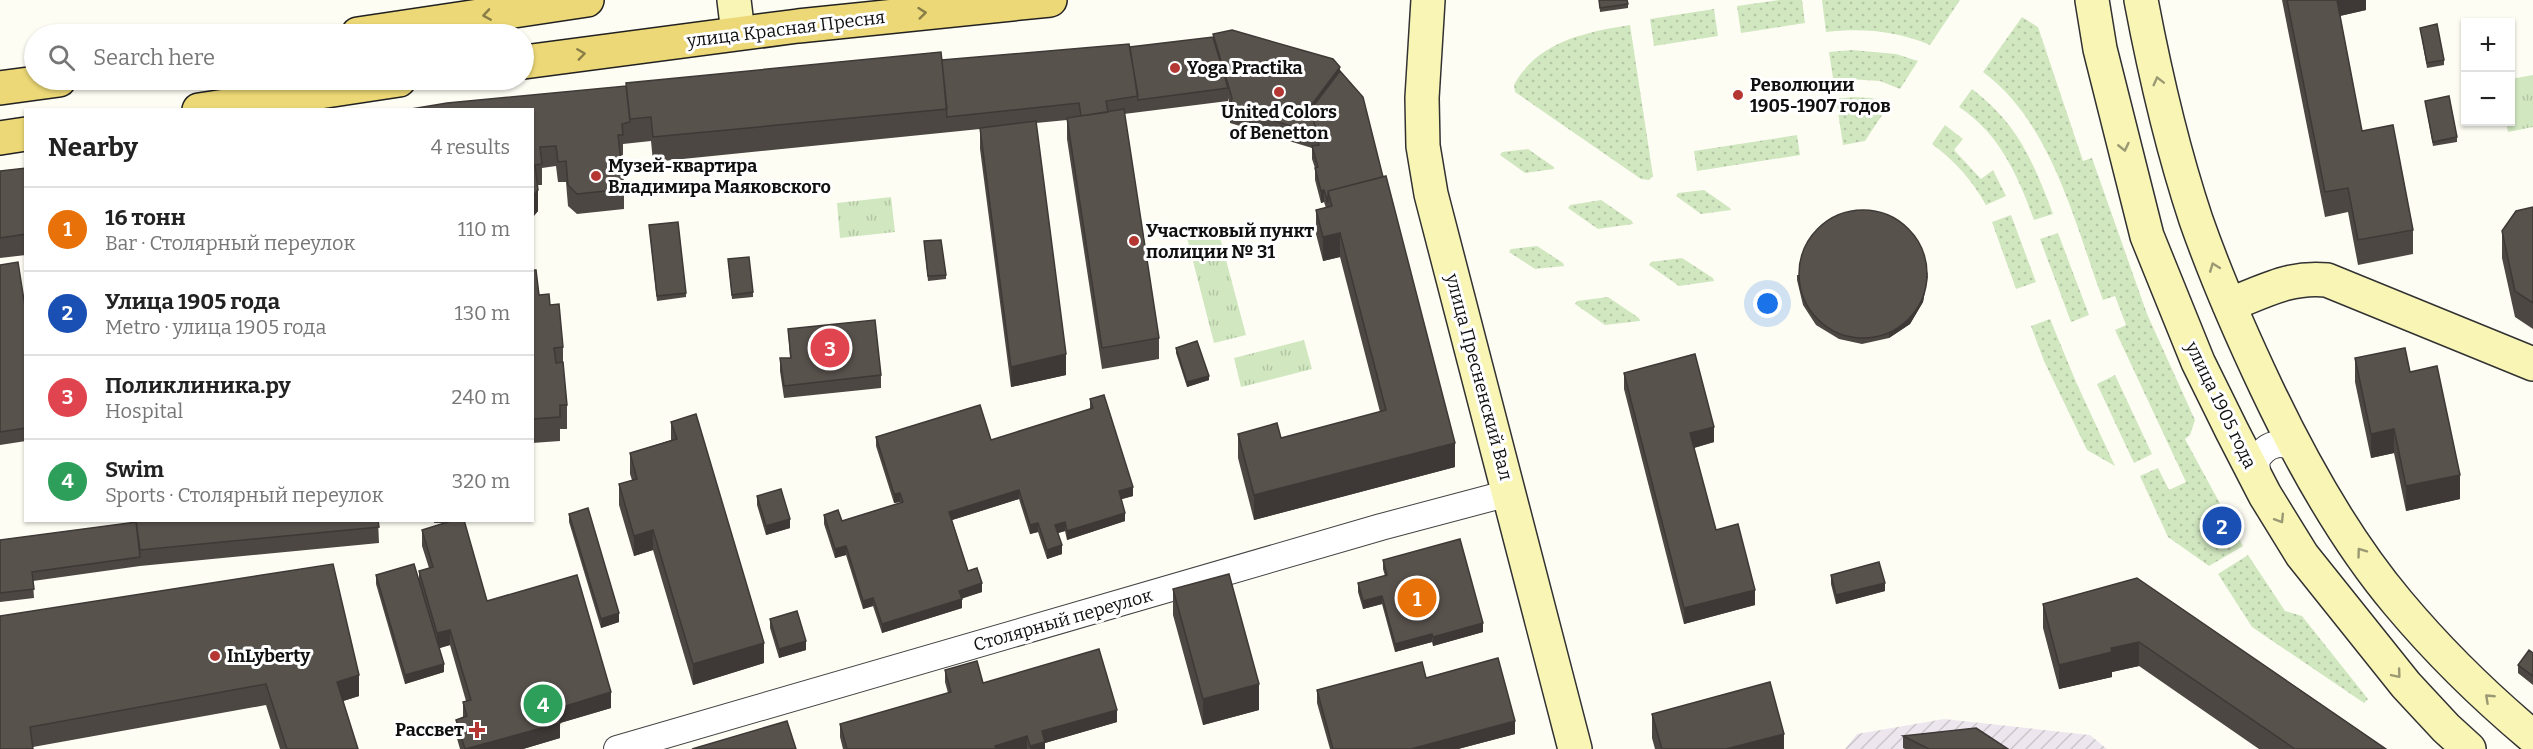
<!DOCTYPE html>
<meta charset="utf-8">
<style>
body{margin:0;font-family:Bitter,serif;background:#f6f6f6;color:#222}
.controls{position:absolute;right:18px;top:18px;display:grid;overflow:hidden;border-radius:0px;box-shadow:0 2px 4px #0004}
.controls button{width:54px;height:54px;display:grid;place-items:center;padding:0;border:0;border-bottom:2px solid #e0e0e0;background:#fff;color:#222;font:30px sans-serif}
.you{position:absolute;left:1768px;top:304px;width:21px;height:21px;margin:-15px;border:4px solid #fff;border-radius:50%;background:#1a73e8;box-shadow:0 0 0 9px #1a73e833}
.badge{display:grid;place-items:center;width:39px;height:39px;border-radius:50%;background:#b53733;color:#fff;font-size:20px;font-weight:700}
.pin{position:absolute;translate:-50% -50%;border:3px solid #fff;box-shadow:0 2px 6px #0006}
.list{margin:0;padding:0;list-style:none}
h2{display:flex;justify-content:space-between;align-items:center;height:78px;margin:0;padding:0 24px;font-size:26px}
h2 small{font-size:20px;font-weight:400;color:#767676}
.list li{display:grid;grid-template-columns:39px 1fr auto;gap:18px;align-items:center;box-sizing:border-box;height:84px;padding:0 24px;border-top:2px solid #e0e0e0}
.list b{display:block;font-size:22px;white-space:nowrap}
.list p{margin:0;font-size:20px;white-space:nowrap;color:#767676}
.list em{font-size:20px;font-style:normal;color:#767676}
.icon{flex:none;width:33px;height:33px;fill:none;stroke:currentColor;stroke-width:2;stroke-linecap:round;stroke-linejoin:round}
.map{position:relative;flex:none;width:2533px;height:749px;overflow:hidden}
.search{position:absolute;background:#fff;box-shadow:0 2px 4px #0004;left:24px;top:24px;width:510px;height:66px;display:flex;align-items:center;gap:15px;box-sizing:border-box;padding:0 21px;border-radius:33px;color:#767676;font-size:22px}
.panel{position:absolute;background:#fff;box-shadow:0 2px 4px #0004;left:24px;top:108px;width:510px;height:414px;border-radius:0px}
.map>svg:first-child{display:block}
.industrial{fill:url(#industrial-furrows)}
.grass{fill:url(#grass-dots)}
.park{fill:url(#park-tufts)}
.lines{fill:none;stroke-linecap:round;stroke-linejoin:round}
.street-casing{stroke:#434343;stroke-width:28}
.secondary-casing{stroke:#323232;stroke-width:36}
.primary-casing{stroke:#212121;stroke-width:36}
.street{stroke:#fff;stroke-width:26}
.secondary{stroke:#f8f5b5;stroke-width:33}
.primary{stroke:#ecd876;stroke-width:33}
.wall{fill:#4c4742}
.shaded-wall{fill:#3e3936}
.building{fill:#58524d;stroke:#3e3936;stroke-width:1.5}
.oneway{stroke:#897e48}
.oneway2{stroke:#9b9973}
.poi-dot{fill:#b53733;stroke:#fff;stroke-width:2}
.labels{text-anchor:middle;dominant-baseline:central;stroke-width:6;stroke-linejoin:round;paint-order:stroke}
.street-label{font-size:18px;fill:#101010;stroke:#fff}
.poi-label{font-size:18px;font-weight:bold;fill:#101010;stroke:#fff;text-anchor:start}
</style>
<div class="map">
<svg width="2533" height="749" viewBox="0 0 2533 749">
<defs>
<pattern id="industrial-furrows" width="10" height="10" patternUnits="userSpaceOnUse" patternTransform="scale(1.5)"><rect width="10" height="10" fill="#ede6ee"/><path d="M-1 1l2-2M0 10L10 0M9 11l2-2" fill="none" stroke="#cac4cb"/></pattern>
<pattern id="grass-dots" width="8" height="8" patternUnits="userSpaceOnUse" patternTransform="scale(1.5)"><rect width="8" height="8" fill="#d1e7c0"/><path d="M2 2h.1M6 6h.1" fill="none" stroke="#b2c5a4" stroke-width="1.8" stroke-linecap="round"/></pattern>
<pattern id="park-tufts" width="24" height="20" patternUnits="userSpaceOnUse" patternTransform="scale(1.5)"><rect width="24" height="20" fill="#d1e7c0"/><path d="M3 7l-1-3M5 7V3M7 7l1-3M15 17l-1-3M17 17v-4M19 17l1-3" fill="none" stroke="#b2c5a4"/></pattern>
</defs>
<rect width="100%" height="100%" fill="#fefdf4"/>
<path class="industrial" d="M1944 719 2090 735 2107 749H1845L1857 734Z"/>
<path class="grass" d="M1779 0H1802L1805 23 1741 33 1737 6Z
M1822 0H1960L1930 45C1896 31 1863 28 1826 32Z
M1714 9 1718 36 1654 46 1650 19Z
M2022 17 2038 27 2083 161 2092 158 2147 314 2195 420 2190 435 2185 439 2243 546 2209 566 2168 537 2140 476 2158 468 2169 490 2186 482 2115 330 2126 325 2115 296 2103 300C2074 222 2052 123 1983 72Z
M1630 25 1653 176 1649 180 1641 179 1515 92 1514 85C1537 42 1585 32 1630 25Z
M1852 50 1896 54 1918 61 1900 89 1880 81 1833 78 1829 52Z
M1972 89C2018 124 2033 161 2053 214L2034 220C2018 176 2000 134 1959 107Z
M1853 97 1871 98 1890 103 1865 141 1843 145 1836 99Z
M1945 125 1963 139 1954 150 1981 179 1993 170 2006 196 1986 205C1972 180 1955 161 1932 144Z
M1797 135 1800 155 1697 171 1694 151Z
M1528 149 1554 167V169L1525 173 1500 155 1502 152Z
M1704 190 1730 208 1731 210 1701 214 1676 196 1678 193Z
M1601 200 1632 221 1633 224 1598 229 1568 208 1570 205Z
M2011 215 2036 282 2016 289 1992 222Z
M2058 233 2089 315 2071 322 2040 239Z
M1537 246 1563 263 1564 266 1535 269 1509 252 1511 249Z
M1682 258 1713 278 1714 281 1679 286 1649 265 1651 262Z
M1608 297 1639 318 1640 321 1605 325 1575 304 1577 301Z
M2050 319 2076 382 2115 466 2087 450 2044 361 2031 326Z
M2115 375 2152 454 2134 463 2097 384Z
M2248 555 2285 611 2302 616 2368 699 2364 703 2252 627 2218 574Z"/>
<path class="park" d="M2533 75V127L2508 132 2506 122H2510L2511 79Z
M891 197 895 232 840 238 837 203Z
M1217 226 1246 335 1214 343 1186 234Z
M1304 340 1312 369 1241 387 1234 358Z"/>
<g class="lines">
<g class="street-casing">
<path id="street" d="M2258 480 2256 461C2267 441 2287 438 2301 456
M617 749 1381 527 1509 493"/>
</g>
<g class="secondary-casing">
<path id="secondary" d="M734 0 738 33
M1428 0 1422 98 1423 146 1431 194 1575 749
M2092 0 2100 49 2147 236 2198 362 2232 431 2265 495 2302 555 2406 685 2446 728 2469 749
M2141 0C2155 74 2172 148 2196 220 2216 277 2240 332 2266 387 2302 463 2344 539 2398 603 2439 652 2484 696 2533 737
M2229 305C2262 292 2290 276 2327 280L2533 364"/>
</g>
<g class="primary-casing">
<path id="primary" d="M358 34 587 0
M524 62 798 26 1050 0
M0 88 59 80
M199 110 399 80
M0 138 26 134"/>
</g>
<use href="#street" class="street"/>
<use href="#secondary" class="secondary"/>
<use href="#primary" class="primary"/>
</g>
<path class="wall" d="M1599 0 1628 4V8L1600 12Z
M2282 0H2366V10L2340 16 2362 131 2413 230V254L2358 265 2348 212 2325 217Z
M2420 28 2444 60V65L2427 68Z
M1213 34 1340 71 1455 467 1254 520 1238 458V434L1281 438 1380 412 1340 257 1323 261 1316 234V210L1326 208 1324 202 1321 203 1315 180V168L1312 159V148L1230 123V106L1228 98V101L1124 114 1159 338V359L1102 369 1067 139V120L1036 123 1066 375 1011 387 980 149V129L653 162 651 141 623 144V155L620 156 624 189V209L577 214 568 206 566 182H558L556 166 542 168V185H537L538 211 532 218V110L942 60 1130 47 1213 37Z
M2425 101 2457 137V142L2433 146Z
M26 168V255L0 258V171Z
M2533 207V329L2515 317 2502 258V231Z
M649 225 686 293V297L657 301Z
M924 241 946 275V279L928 281Z
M728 259 753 292V297L732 299Z
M0 265 26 313V441L0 445Z
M532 270 539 295 550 305 563 347V362L567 405V429H560V441L532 443Z
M1797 275 1928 276 1923 302 1910 324 1889 338 1862 344 1839 339 1816 325 1803 305 1797 280Z
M788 329 881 375V388L784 398 780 371V358H790Z
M1176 348 1209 380 1187 387 1176 353Z
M2355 358 2410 372 2460 499 2406 511 2394 453 2371 458 2355 382Z
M1624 373 1714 442 1694 448 1716 530 1755 605 1684 624 1624 389Z
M1090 399 1133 496 1121 499 1125 521 1067 540 1065 531 1058 533 1062 554 1047 559 1038 532 1030 534 1019 499 952 520 968 571 982 592 961 599 962 608 882 633 873 606 863 609 846 555 835 558 824 524V515L842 521 900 503V502L894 503 876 446V437L991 440 1090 409Z
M671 422 764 663 693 685 653 550 634 556 619 505V484L632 480 630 474V453L671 440Z
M757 496 790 528 766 535 757 505Z
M569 514 619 622 601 628 569 522Z
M136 520H378L379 543 140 566 33 581 34 598 0 602V540L136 522Z
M434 520H506L464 522 487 601 611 708 560 723V738L523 749H460L456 735V720L463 717V702L466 701 450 645 439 648 444 672 405 684 376 584V575L419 578V571L429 568 422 546V530L447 523H434Z
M1383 560 1483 632 1433 646 1432 642 1395 652 1382 604 1363 609 1358 592V583L1385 576 1383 569Z
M1831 575 1885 591 1836 604 1831 584Z
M2137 578 2386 749H2259L2139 666 2112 672V677L2059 689 2043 628V604Z
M1173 589 1259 710 1203 725 1173 615Z
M0 616 359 696 343 701 358 749H280L266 705 33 747Z
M770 619 806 650 779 658 770 628Z
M2533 653V685L2518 673V665Z
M945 670 983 683 1117 722 1045 743V749H843L840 737V724L948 693 945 682Z
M1426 678 1515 734 1458 749H1330L1317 703V690Z
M1652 714 1784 749H1655L1652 738Z
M1903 736 2008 749H1905L1903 748Z"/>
<path class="shaded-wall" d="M2335 0H2366V10L2335 17Z
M1340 67V83L1313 119 1310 107Z
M538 190V211L532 218V197Z
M1324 190V202L1321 203V191Z
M1340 233V257L1323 261V237Z
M1928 272 1923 302 1910 324 1889 338V334Z
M1066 354V375L1011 387V367Z
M1209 376V380L1187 387V382Z
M1714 427V442L1690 449V433Z
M2394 429V453L2371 458V434Z
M1455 443V467L1254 520V495Z
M2460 475V499L2406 511V486Z
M1133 487V496L1119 500V491Z
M1019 490V499L949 521V512Z
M900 493V502L894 503V494Z
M1125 513V521L1067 540V531Z
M790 519V528L766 535V526Z
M1065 522V531L1055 534V525Z
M1038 523V532L1030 534V525Z
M653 530V550L634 556V536Z
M1062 545V554L1047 559V550Z
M846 546V555L835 558V549Z
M982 583V592L959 599V591Z
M1885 583V591L1836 604V595Z
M1755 590V605L1684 624V608Z
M1382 596V604L1363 609V601Z
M873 598V606L863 609V601Z
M962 599V608L882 633V624Z
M619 613V622L601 628V619Z
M1483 623V632L1433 646V637Z
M450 630V645L437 649V633Z
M1432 634V642L1395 652V644Z
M806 641V650L779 658V649Z
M2139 642V666L2112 672V677L2059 689V665L2111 648Z
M764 643V663L693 685V664Z
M444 664V672L405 684V675Z
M359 675V696L337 703V682Z
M1259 684V710L1203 725V699Z
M611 692V708L560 723V738L523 749H467L556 709Z
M1117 710V722L1045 743V749H1030V746L1042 731Z
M1515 721V734L1458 749H1411Z
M1784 734V749H1726Z
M1027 736V749H995V746Z"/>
<path class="building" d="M1599 0H1627L1628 4 1600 8Z
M2287 0H2337L2362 131 2393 125 2413 230 2358 240 2348 188 2325 192Z
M2437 24 2444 60 2427 63 2420 28Z
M1232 30 1333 59 1340 67 1310 107 1317 134 1230 107 1232 98 1213 34Z
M1213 37 1228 88 1138 100 1130 47Z
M1129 44 1138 96 1106 101 1108 112 1081 116 1079 103 947 117 942 60Z
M941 52 947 109 653 137 651 117 630 119 626 83Z
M1340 71 1363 97 1383 177 1328 191V203L1324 190 1321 191 1315 168 1318 167 1312 146 1319 145 1311 109Z
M626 86 630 122 622 124 623 135H618L624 189 577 194 568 185 566 161 558 162 556 146 540 147 542 164 535 165 538 190 532 197V110H405L447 103Z
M2449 96 2457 137 2433 142 2425 101Z
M1124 109 1159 338 1102 348 1067 118Z
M1036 121 1066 354 1011 367 980 128Z
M26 168V234L0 238V171Z
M1386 176 1455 443 1254 495 1238 434 1277 423 1281 438 1386 410 1340 233 1323 237 1316 210 1332 206 1328 191Z
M2533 207V303L2515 291 2502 231 2516 211Z
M1799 274a64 64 0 1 1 128 0a64 64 0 1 1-128 0Z
M678 222 686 293 657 296 649 225Z
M941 240 946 275 928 276 924 241Z
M749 257 753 292 732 295 728 259Z
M18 262 26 313V428L0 432V265Z
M532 270H536L539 295 549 294 550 305 559 304 563 347 554 348 556 363 563 362 567 405H560V417L532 419Z
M875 320 881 375 784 386 780 358H791L788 329Z
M1197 341 1209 376 1187 382 1176 348Z
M2405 348 2410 372 2437 366 2460 475 2406 486 2394 429 2371 434 2355 358Z
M1695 354 1714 427 1690 433 1716 530 1738 524 1755 590 1684 608 1624 373Z
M1104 395 1133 487 1119 491 1125 513 1067 531 1065 522 1055 525 1062 545 1047 550 1038 523 1030 525 1019 490 949 512 968 571 977 568 982 583 959 591 962 599 882 624 873 598 863 601 846 546 835 549 824 515 838 510 842 521 903 502 900 493 894 494 876 437 980 405 991 440 1093 408 1090 399Z
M696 414 764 643 693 664 653 530 634 536 619 484 637 479 630 453 677 439 671 422Z
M781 489 790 519 766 526 757 496Z
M588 508 619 613 601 619 569 514Z
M136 520H378L379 527 140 550Z
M454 520H464L487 601 577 575 611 692 556 709 560 723 465 749 456 720 467 716 463 702 471 700 450 630 437 633 419 571 433 567 422 530Z
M136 522 140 557 32 572 34 589 0 593V540Z
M1460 539 1483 623 1433 637 1432 634 1395 644 1382 596 1363 601 1358 583 1387 575 1383 560Z
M1879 562 1885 583 1836 595 1831 575Z
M333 564 359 675 337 682 358 749H287L266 684 30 727 33 749H0V616Z
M414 564 444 664 405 675 376 575Z
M1229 574 1259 684 1203 699 1173 589Z
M2137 578 2386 749H2295L2139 642 2111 648 2112 652 2059 665 2043 604Z
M797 611 806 641 779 649 770 619Z
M1099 649 1117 710 1042 731 1045 742 1030 746 1027 736 995 746 996 749H847L840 724 951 692 945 670 977 661 983 683Z
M2529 650 2533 653V676L2518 665Z
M1498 658 1515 721 1411 749H1333L1317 690 1422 662 1426 678Z
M1770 682 1784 734 1726 749H1662L1652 714Z
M787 721 796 749H692Z
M1976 728 2008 749H1929L1903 736Z"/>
<defs><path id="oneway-chevron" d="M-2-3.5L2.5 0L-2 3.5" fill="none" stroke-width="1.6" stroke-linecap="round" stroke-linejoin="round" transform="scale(1.5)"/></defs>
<g class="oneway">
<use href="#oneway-chevron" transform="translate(922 13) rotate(-6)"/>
<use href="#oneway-chevron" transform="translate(487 15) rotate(171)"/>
<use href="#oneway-chevron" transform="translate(581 54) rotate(-8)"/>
</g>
<g class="oneway2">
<use href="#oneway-chevron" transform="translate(2158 81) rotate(-104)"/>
<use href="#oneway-chevron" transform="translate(2124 147) rotate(77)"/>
<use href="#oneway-chevron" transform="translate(2214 267) rotate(-111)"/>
<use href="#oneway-chevron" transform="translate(2280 519) rotate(58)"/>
<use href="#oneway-chevron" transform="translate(2361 552) rotate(-126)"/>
<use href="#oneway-chevron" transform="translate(2397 674) rotate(50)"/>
<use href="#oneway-chevron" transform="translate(2489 698) rotate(-137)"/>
</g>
<g class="poi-dot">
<circle cx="1175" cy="68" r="6"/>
<circle cx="1279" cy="92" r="6"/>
<circle cx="1738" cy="95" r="6"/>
<circle cx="596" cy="176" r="6"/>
<circle cx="1134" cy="241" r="6"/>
<circle cx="215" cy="656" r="6"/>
<path d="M474 721h6v6h6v6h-6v6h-6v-6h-6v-6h6z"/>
</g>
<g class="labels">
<g class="street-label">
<text transform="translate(786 29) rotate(-7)">улица Красная Пресня</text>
<text transform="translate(1479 377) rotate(75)">улица Пресненский Вал</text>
<text transform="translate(2221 405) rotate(64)">улица 1905 года</text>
<text transform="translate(1063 620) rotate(-16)">Столярный переулок</text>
</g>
<g class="poi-label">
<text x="1187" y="68">Yoga Practika</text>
<text x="1750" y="85">Революции<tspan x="1750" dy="21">1905-1907 годов</tspan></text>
<text x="1279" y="112" text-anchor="middle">United Colors<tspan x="1279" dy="21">of Benetton</tspan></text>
<text x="608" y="166">Музей-квартира<tspan x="608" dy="21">Владимира Маяковского</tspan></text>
<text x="1146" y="231">Участковый пункт<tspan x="1146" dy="21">полиции № 31</tspan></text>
<text x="227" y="656">InLyberty</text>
<text x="464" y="730" text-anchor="end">Рассвет</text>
</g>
</g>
</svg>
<div class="controls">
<button>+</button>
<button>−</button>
</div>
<div class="you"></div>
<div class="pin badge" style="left:1417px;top:598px;background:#e8710a">1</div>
<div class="pin badge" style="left:2222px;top:526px;background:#1a4fb4">2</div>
<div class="pin badge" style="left:830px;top:348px;background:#e0444e">3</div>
<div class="pin badge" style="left:543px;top:704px;background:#2e9e5b">4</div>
<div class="search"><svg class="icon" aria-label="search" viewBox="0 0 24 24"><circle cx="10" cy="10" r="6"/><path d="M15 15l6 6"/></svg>Search here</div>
<section class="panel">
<h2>Nearby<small>4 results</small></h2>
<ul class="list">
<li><span class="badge" style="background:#e8710a">1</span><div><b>16 тонн</b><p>Bar · Столярный переулок</p></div><em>110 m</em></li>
<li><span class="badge" style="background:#1a4fb4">2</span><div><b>Улица 1905 года</b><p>Metro · улица 1905 года</p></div><em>130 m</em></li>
<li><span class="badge" style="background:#e0444e">3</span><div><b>Поликлиника.ру</b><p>Hospital</p></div><em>240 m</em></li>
<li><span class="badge" style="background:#2e9e5b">4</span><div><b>Swim</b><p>Sports · Столярный переулок</p></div><em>320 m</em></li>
</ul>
</section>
</div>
